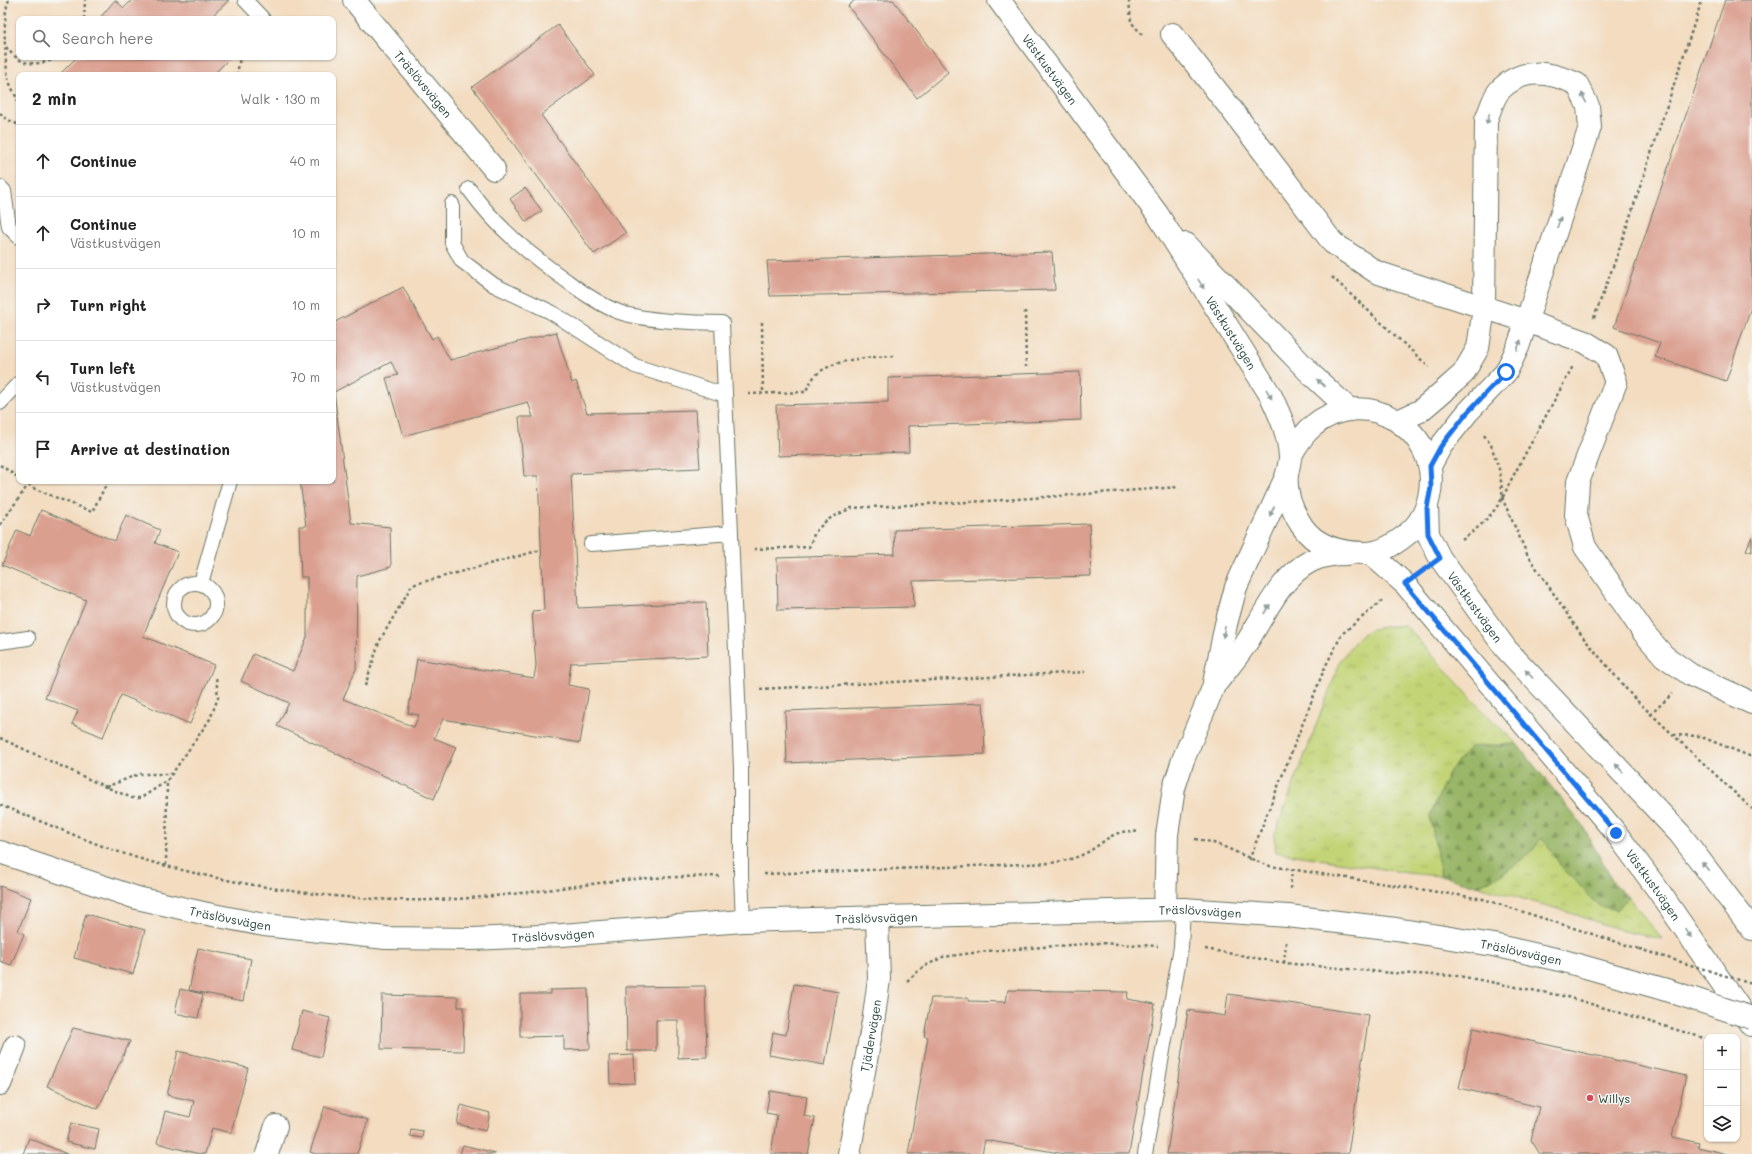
<!DOCTYPE html>
<meta charset="utf-8">
<style>
body{margin:0;font-family:Mali,sans-serif;background:#f2f2f2;color:#222}
.controls{position:absolute;right:12px;bottom:12px;display:grid;overflow:hidden;border-radius:8px;box-shadow:0 1px 3px #0004}
.controls button{width:36px;height:36px;display:grid;place-items:center;padding:0;border:0;border-bottom:1px solid #e0e0e0;background:#fff;color:#222;font:20px sans-serif}
.stop{position:absolute;width:12px;height:12px;margin:-9px;border:3px solid #1a73e8;border-radius:50%;background:#fff}
.stop.end{background:#1a73e8;border-color:#fff;box-shadow:0 1px 4px #0008}
.list{margin:0;padding:0;list-style:none}
h2{display:flex;justify-content:space-between;align-items:center;height:52px;margin:0;padding:0 16px;font-size:17px}
h2 small{font-size:13px;font-weight:400;color:#767676}
.list li{display:grid;grid-template-columns:26px 1fr auto;gap:12px;align-items:center;box-sizing:border-box;height:72px;padding:0 16px;border-top:1px solid #e0e0e0}
.list b{display:block;font-size:15px;white-space:nowrap}
.list p{margin:0;font-size:13px;white-space:nowrap;color:#767676}
.list em{font-size:13px;font-style:normal;color:#767676}
.icon{flex:none;width:22px;height:22px;fill:none;stroke:currentColor;stroke-width:2;stroke-linecap:round;stroke-linejoin:round}
.map{position:relative;flex:none;width:1752px;height:1154px;overflow:hidden}
.search{position:absolute;background:#fff;box-shadow:0 1px 3px #0004;left:16px;top:16px;width:320px;height:44px;display:flex;align-items:center;gap:10px;box-sizing:border-box;padding:0 14px;border-radius:8px;color:#767676;font-size:15px}
.panel{position:absolute;background:#fff;box-shadow:0 1px 3px #0004;left:16px;top:72px;width:320px;height:412px;border-radius:8px}
.map>svg:first-child{display:block}
.grass{fill:url(#grass-tufts);stroke:#718856}
.forest{fill:url(#forest-firs);stroke:#5c7a4e}
.building{fill:#da9f8f;fill-rule:evenodd}
.lines{fill:none;stroke-linecap:round;stroke-linejoin:round}
.lane-casing{stroke:#697565;stroke-width:16}
.street-casing{stroke:#697565;stroke-width:24}
.secondary-casing{stroke:#697565;stroke-width:24}
.path{stroke:#697565;stroke-width:2.5;stroke-dasharray:3 3;stroke-linecap:butt}
.lane{stroke:#fff;stroke-width:14}
.street{stroke:#fff;stroke-width:22}
.secondary{stroke:#fff;stroke-width:22}
.secondary-bridge-casing{stroke:#697565;stroke-width:24;stroke-linecap:butt}
.path-bridge{stroke:#697565;stroke-width:2.5;stroke-dasharray:3 3;stroke-linecap:butt}
.secondary-bridge{stroke:#fff;stroke-width:22}
.oneway{fill:#8f9e9a}
.route{stroke:#1a73e8;stroke-width:5}
.poi-dot{fill:#d1495b;stroke:#f6f6f2;stroke-width:1.5}
.labels{text-anchor:middle;dominant-baseline:central;stroke-width:3;stroke-linejoin:round;paint-order:stroke}
.street-label{font-size:12px;fill:#1f3d34;stroke:#f6f6f2}
.poi-label{font-size:12px;fill:#1f3d34;stroke:#f6f6f2;text-anchor:start}
</style>
<div class="map">
<svg width="1752" height="1154" viewBox="0 0 1752 1154">
<defs>
<pattern id="grass-tufts" width="24" height="20" patternUnits="userSpaceOnUse"><rect width="24" height="20" fill="#c3d477"/><path d="M3 7l-1-3M5 7V3M7 7l1-3M15 17l-1-3M17 17v-4M19 17l1-3" fill="none" stroke="#a7b768"/></pattern>
<pattern id="forest-firs" width="22" height="20" patternUnits="userSpaceOnUse"><rect width="22" height="20" fill="#9ab668"/><path d="M5 1l3.5 6h-7zM16 11l3.5 6h-7z" fill="#7d9556"/></pattern>
</defs>
<rect width="100%" height="100%" fill="#f6f6f2"/>
<filter id="ink" filterUnits="userSpaceOnUse"><feTurbulence type="fractalNoise" baseFrequency=".025" numOctaves="2"/><feDisplacementMap in="SourceGraphic" scale="8" xChannelSelector="R" yChannelSelector="G"/><feConvolveMatrix kernelMatrix="1 2 1 2 8 2 1 2 1" color-interpolation-filters="sRGB"/></filter>
<filter id="wash" filterUnits="userSpaceOnUse"><feTurbulence type="fractalNoise" baseFrequency=".012" numOctaves="4" result="noise"/><feDisplacementMap in="SourceGraphic" scale="16" xChannelSelector="R" yChannelSelector="G"/><feGaussianBlur stdDeviation="0.9" result="paint"/><feColorMatrix in="noise" values="0 0 0 0 0 0 0 0 0 0 0 0 0 0 0 0 0 1.4 0 .05"/><feComposite in="paint" operator="in"/></filter>
<g filter="url(#wash)">
<rect width="100%" height="100%" fill="#f3dcbf"/>
<path class="grass" d="M1405 625 1482 710 1517 744 1470 747 1430 815 1441 876 1407 873 1276 852 1274 836 1341 660C1365 626 1365 629 1405 625Z
M1542 836 1561 866 1617 910 1628 897 1662 939 1623 931 1565 911 1478 886C1503 873 1526 860 1542 836Z"/>
<path class="forest" d="M1517 744 1582 825 1615 885 1628 897 1617 910 1599 906 1561 866 1542 837 1533 850 1507 871 1478 886 1441 876 1430 815 1450 771 1470 747Z"/>
<g id="blocks">
<path class="building" d="M115 0 124 8 132 0H229L209 19H99Z
M855 0H893L948 72 917 98 848 6Z
M1725 0H1752V305L1726 381 1655 357 1660 343 1614 327Z
M558 25 595 75 541 115 626 233 594 254 472 87Z
M77 57H231L213 75H59Z
M525 188 542 211 526 222 510 199Z
M1052 252 1055 290 770 296 767 261Z
M403 287 432 339 437 336 450 360 556 332 572 383 576 381 587 413 696 410 700 468 571 474 578 608 706 602 708 656 571 663 568 685 589 689 580 743 443 719 434 738 456 747 434 799 277 726 289 703 241 681 253 654 293 671 307 637V577H301L299 526H306L300 481H333V323ZM391 362 398 375 386 378 403 436 528 402 533 417H519L524 476H538L544 610 532 611 536 665 534 678 417 659 408 713 419 715 414 727 343 699 356 669 357 576 391 567 390 527 351 523 334 392Z
M1080 372 1081 420 908 426 909 452 778 456 776 405 888 402V378Z
M41 510 115 541 126 515 160 530 155 543 178 552 143 636 214 665 190 724 121 695 103 737 72 724 78 711 45 698 86 600 2 565 17 530 30 536Z
M1089 524 1091 576 913 581 914 607 778 610 777 558 895 554 894 530Z
M1752 536V552L1746 550Z
M983 703 985 754 787 763 785 711Z
M0 886 31 898 18 931 24 934 11 965 0 961Z
M86 914 145 930 133 974 74 958Z
M198 948 251 959 243 1001 189 990Z
M794 984 838 992 825 1065 769 1055 773 1032 786 1035Z
M705 986 707 1057 678 1058V1020H656V1051H627L626 987Z
M180 989 203 994 198 1018 175 1013Z
M588 989 590 1049 564 1050V1036L520 1037V994H550V990Z
M1008 990 1128 992 1127 999 1155 1004 1129 1154H1065L985 1140 982 1154H908L928 1037 924 1036 931 998H968V1001L1006 1002Z
M1228 994 1369 1015 1348 1154H1167L1188 1010 1225 1016Z
M382 995 458 997V1007H464L463 1051 381 1049Z
M302 1011 330 1018 321 1057 292 1050Z
M73 1028 130 1041 98 1109 47 1086Z
M1473 1028 1686 1076 1672 1137 1699 1143 1698 1147 1727 1154H1540L1531 1140 1539 1107 1459 1088Z
M178 1051 248 1068 231 1133 212 1128 205 1154H199L157 1143 165 1111 190 1117 194 1101 167 1095Z
M634 1055 635 1083 610 1084 609 1056Z
M770 1091 807 1097 804 1116 815 1118 808 1154H771L777 1115 766 1113Z
M461 1105 490 1113 486 1131 457 1124Z
M325 1106 368 1120 357 1154H316L310 1152Z
M71 1123 99 1129 95 1149 66 1142Z
M411 1129 423 1131 422 1138 410 1136Z
M29 1138 67 1154H23Z
M463 1145 495 1153V1154H460Z"/>
</g>
</g>
<g filter="url(#ink)">
<use href="#blocks" fill-opacity="0" stroke="#697565" stroke-width="1"/>
<g class="lines">
<g class="lane-casing">
<path id="lane" d="M245 0 263 19
M0 187 4 191 9 227 19 237
M469 189C496 227 529 254 567 281 583 293 600 305 619 312 645 321 694 323 722 323L741 768V875L743 921
M452 204V243L462 261 494 285 551 312 635 366 725 395
M0 403 19 383
M591 544 731 533
M201 583 230 481
M174 604a21 21 0 1 1 42 0a21 21 0 1 1-42 0Z
M0 642 28 638
M1145 1154 1181 947 1183 909"/>
</g>
<g class="street-casing">
<g id="street">
<path id="s1" d="M354 0 494 169"/>
<path d="M1172 34 1228 105 1333 243 1376 272 1526 321 1585 342 1606 355 1616 382 1578 482 1576 515 1585 547 1644 633 1664 656 1691 675 1752 703"/>
<path d="M1398 421 1420 411 1447 388 1463 374 1478 348 1484 308 1486 120C1490 111 1493 98 1499 91 1522 66 1550 72 1577 84L1588 106 1590 127 1518 347 1506 372 1467 413 1441 446 1430 466"/>
<path d="M0 1084 15 1046"/>
<path d="M267 1154 276 1126"/>
<path id="s2" d="M849 1154 874 1016 879 979 877 918"/>
</g>
</g>
<g class="secondary-casing">
<g id="secondary">
<path id="s3" d="M999 0 1158 215 1271 396C1280 415 1289 435 1290 457 1290 462 1288 469 1287 474 1285 493 1292 511 1302 526 1316 547 1342 553 1366 553 1381 553 1395 544 1406 535 1418 526 1426 512 1429 497 1444 431 1365 382 1313 426 1303 434 1296 446 1290 457"/>
<path d="M1186 244 1313 376 1350 410"/>
<path id="s4" d="M1427 507 1428 534 1440 558 1506 649 1680 834 1752 929"/>
<path id="s5" d="M1370 553 1405 584 1616 833 1658 890 1751 1025"/>
<path d="M1217 682C1227 669 1238 656 1247 642 1265 614 1280 577 1311 561 1323 555 1334 554 1347 554"/>
<path id="s6" d="M0 852 137 898 203 913 264 925 386 938 473 939 562 935 743 921 1183 909 1288 916 1396 929 1493 945 1564 961 1663 989"/>
<path d="M1165 909 1167 835 1174 788 1183 760 1213 688 1226 624 1236 587 1286 477"/>
</g>
</g>
<path class="path" d="M9 0C2 14 5 61 8 78 10 86 16 95 19 104
M1129 0 1131 22 1144 37
M84 19 85 0
M6 47C9 51 13 55 17 58 28 67 48 63 59 57
M237 75 240 57
M0 113 6 119 19 125
M1332 277 1429 367
M1025 311 1026 367
M1594 318 1618 253 1702 0
M762 322 763 394
M748 394 805 392C808 387 811 380 815 376 832 358 873 357 896 356
M1484 435 1491 445 1500 472 1503 500 1527 554 1582 636 1633 697 1752 809
M0 465 19 478
M23 481 35 489 92 512 108 481
M0 525 28 485
M1462 540C1485 523 1499 509 1510 482L1573 366
M754 549 809 547 815 532 827 520 851 508 1005 500 1179 487
M365 686 379 642 412 585 541 550
M760 689 1085 672
M1650 715 1672 694
M1673 735 1699 736 1752 757
M0 738 106 787 132 798H141L167 781 210 719 218 698 216 676
M106 787 139 774H172
M0 805C38 820 75 836 113 850 198 879 310 898 399 900 474 902 549 889 623 880 654 877 687 877 719 876
M1195 839C1222 842 1244 858 1270 866L1483 899 1639 949
M1249 860 1325 667 1342 634 1383 600
M166 865 167 782
M764 874 1051 863C1063 861 1074 859 1084 854 1108 842 1110 828 1140 832
M1290 889 1292 870
M1205 949 1284 963 1392 973 1459 976 1568 997 1707 1039
M1284 963 1286 942
M907 981 923 967 943 957 987 951 1099 943 1158 946"/>
<use href="#lane" class="lane"/>
<use href="#street" class="street"/>
<use href="#secondary" class="secondary"/>
<g class="secondary-bridge-casing">
<path id="secondary-bridge" d="M1663 989 1752 1018"/>
</g>
<path class="path-bridge" d="M1639 949 1752 984"/>
<use href="#secondary-bridge" class="secondary-bridge"/>
</g>
<defs><path id="oneway-solid" d="M-6-.8H1V-3.2L6.5 0L1 3.2V.8H-6Z"/></defs>
<g class="oneway">
<use href="#oneway-solid" transform="translate(1584 98) rotate(-115)"/>
<use href="#oneway-solid" transform="translate(1488 119) rotate(105)"/>
<use href="#oneway-solid" transform="translate(1559 222) rotate(-72)"/>
<use href="#oneway-solid" transform="translate(1201 284) rotate(58)"/>
<use href="#oneway-solid" transform="translate(1519 345) rotate(-70)"/>
<use href="#oneway-solid" transform="translate(1321 383) rotate(-137)"/>
<use href="#oneway-solid" transform="translate(1269 394) rotate(60)"/>
<use href="#oneway-solid" transform="translate(1272 511) rotate(115)"/>
<use href="#oneway-solid" transform="translate(1267 609) rotate(-57)"/>
<use href="#oneway-solid" transform="translate(1224 632) rotate(101)"/>
<use href="#oneway-solid" transform="translate(1529 674) rotate(-133)"/>
<use href="#oneway-solid" transform="translate(1619 768) rotate(-133)"/>
<use href="#oneway-solid" transform="translate(1705 866) rotate(-128)"/>
<use href="#oneway-solid" transform="translate(1688 933) rotate(55)"/>
</g>
</g>
<g class="lines" filter="url(#ink)">
<path class="route" d="M1506 372 1467 413 1441 446 1430 466 1431 487 1427 508 1428 534 1440 558 1405 584 1616 833"/>
</g>
<circle class="poi-dot" cx="1590" cy="1098" r="4"/>
<g class="labels">
<g class="street-label">
<text stroke="none"><textPath href="#s3" startOffset="86">Västkustvägen</textPath></text>
<text stroke="none"><textPath href="#s1" startOffset="109">Träslövsvägen</textPath></text>
<text stroke="none"><textPath href="#s3" startOffset="406">Västkustvägen</textPath></text>
<text stroke="none"><textPath href="#s4" startOffset="114">Västkustvägen</textPath></text>
<text stroke="none"><textPath href="#s5" startOffset="437">Västkustvägen</textPath></text>
<text stroke="none"><textPath href="#s6" startOffset="1212">Träslövsvägen</textPath></text>
<text stroke="none"><textPath href="#s6" startOffset="888">Träslövsvägen</textPath></text>
<text stroke="none"><textPath href="#s6" startOffset="240">Träslövsvägen</textPath></text>
<text stroke="none"><textPath href="#s6" startOffset="564">Träslövsvägen</textPath></text>
<text stroke="none"><textPath href="#s6" startOffset="1536">Träslövsvägen</textPath></text>
<text stroke="none"><textPath href="#s2" startOffset="120">Tjädervägen</textPath></text>
</g>
<g class="poi-label">
<text x="1598" y="1098">Willys</text>
</g>
</g>
</svg>
<div class="controls">
<button>+</button>
<button>−</button>
<button><svg class="icon" aria-label="layers" viewBox="0 0 24 24"><path d="M12 4l9 5-9 5-9-5zM3 14l9 5 9-5"/></svg></button>
</div>
<div class="stop" style="left:1506px;top:372px"></div>
<div class="stop end" style="left:1616px;top:833px"></div>
<div class="search"><svg class="icon" aria-label="search" viewBox="0 0 24 24"><circle cx="10" cy="10" r="6"/><path d="M15 15l6 6"/></svg>Search here</div>
<section class="panel">
<h2>2 min<small>Walk · 130 m</small></h2>
<ul class="list">
<li><svg class="icon" aria-label="ahead" viewBox="0 0 24 24"><path d="M12 20V5M6 11l6-6 6 6"/></svg><div><b>Continue</b></div><em>40 m</em></li>
<li><svg class="icon" aria-label="ahead" viewBox="0 0 24 24"><path d="M12 20V5M6 11l6-6 6 6"/></svg><div><b>Continue</b><p>Västkustvägen</p></div><em>10 m</em></li>
<li><svg class="icon" aria-label="right" viewBox="0 0 24 24"><path d="M7 20v-9h11M14 6l5 5-5 5"/></svg><div><b>Turn right</b></div><em>10 m</em></li>
<li><svg class="icon" aria-label="left" viewBox="0 0 24 24"><path d="M17 20v-9H6M10 6l-5 5 5 5"/></svg><div><b>Turn left</b><p>Västkustvägen</p></div><em>70 m</em></li>
<li><svg class="icon" aria-label="arrive" viewBox="0 0 24 24"><path d="M6 21V4h12l-3 4 3 4H6"/></svg><div><b>Arrive at destination</b></div></li>
</ul>
</section>
</div>
